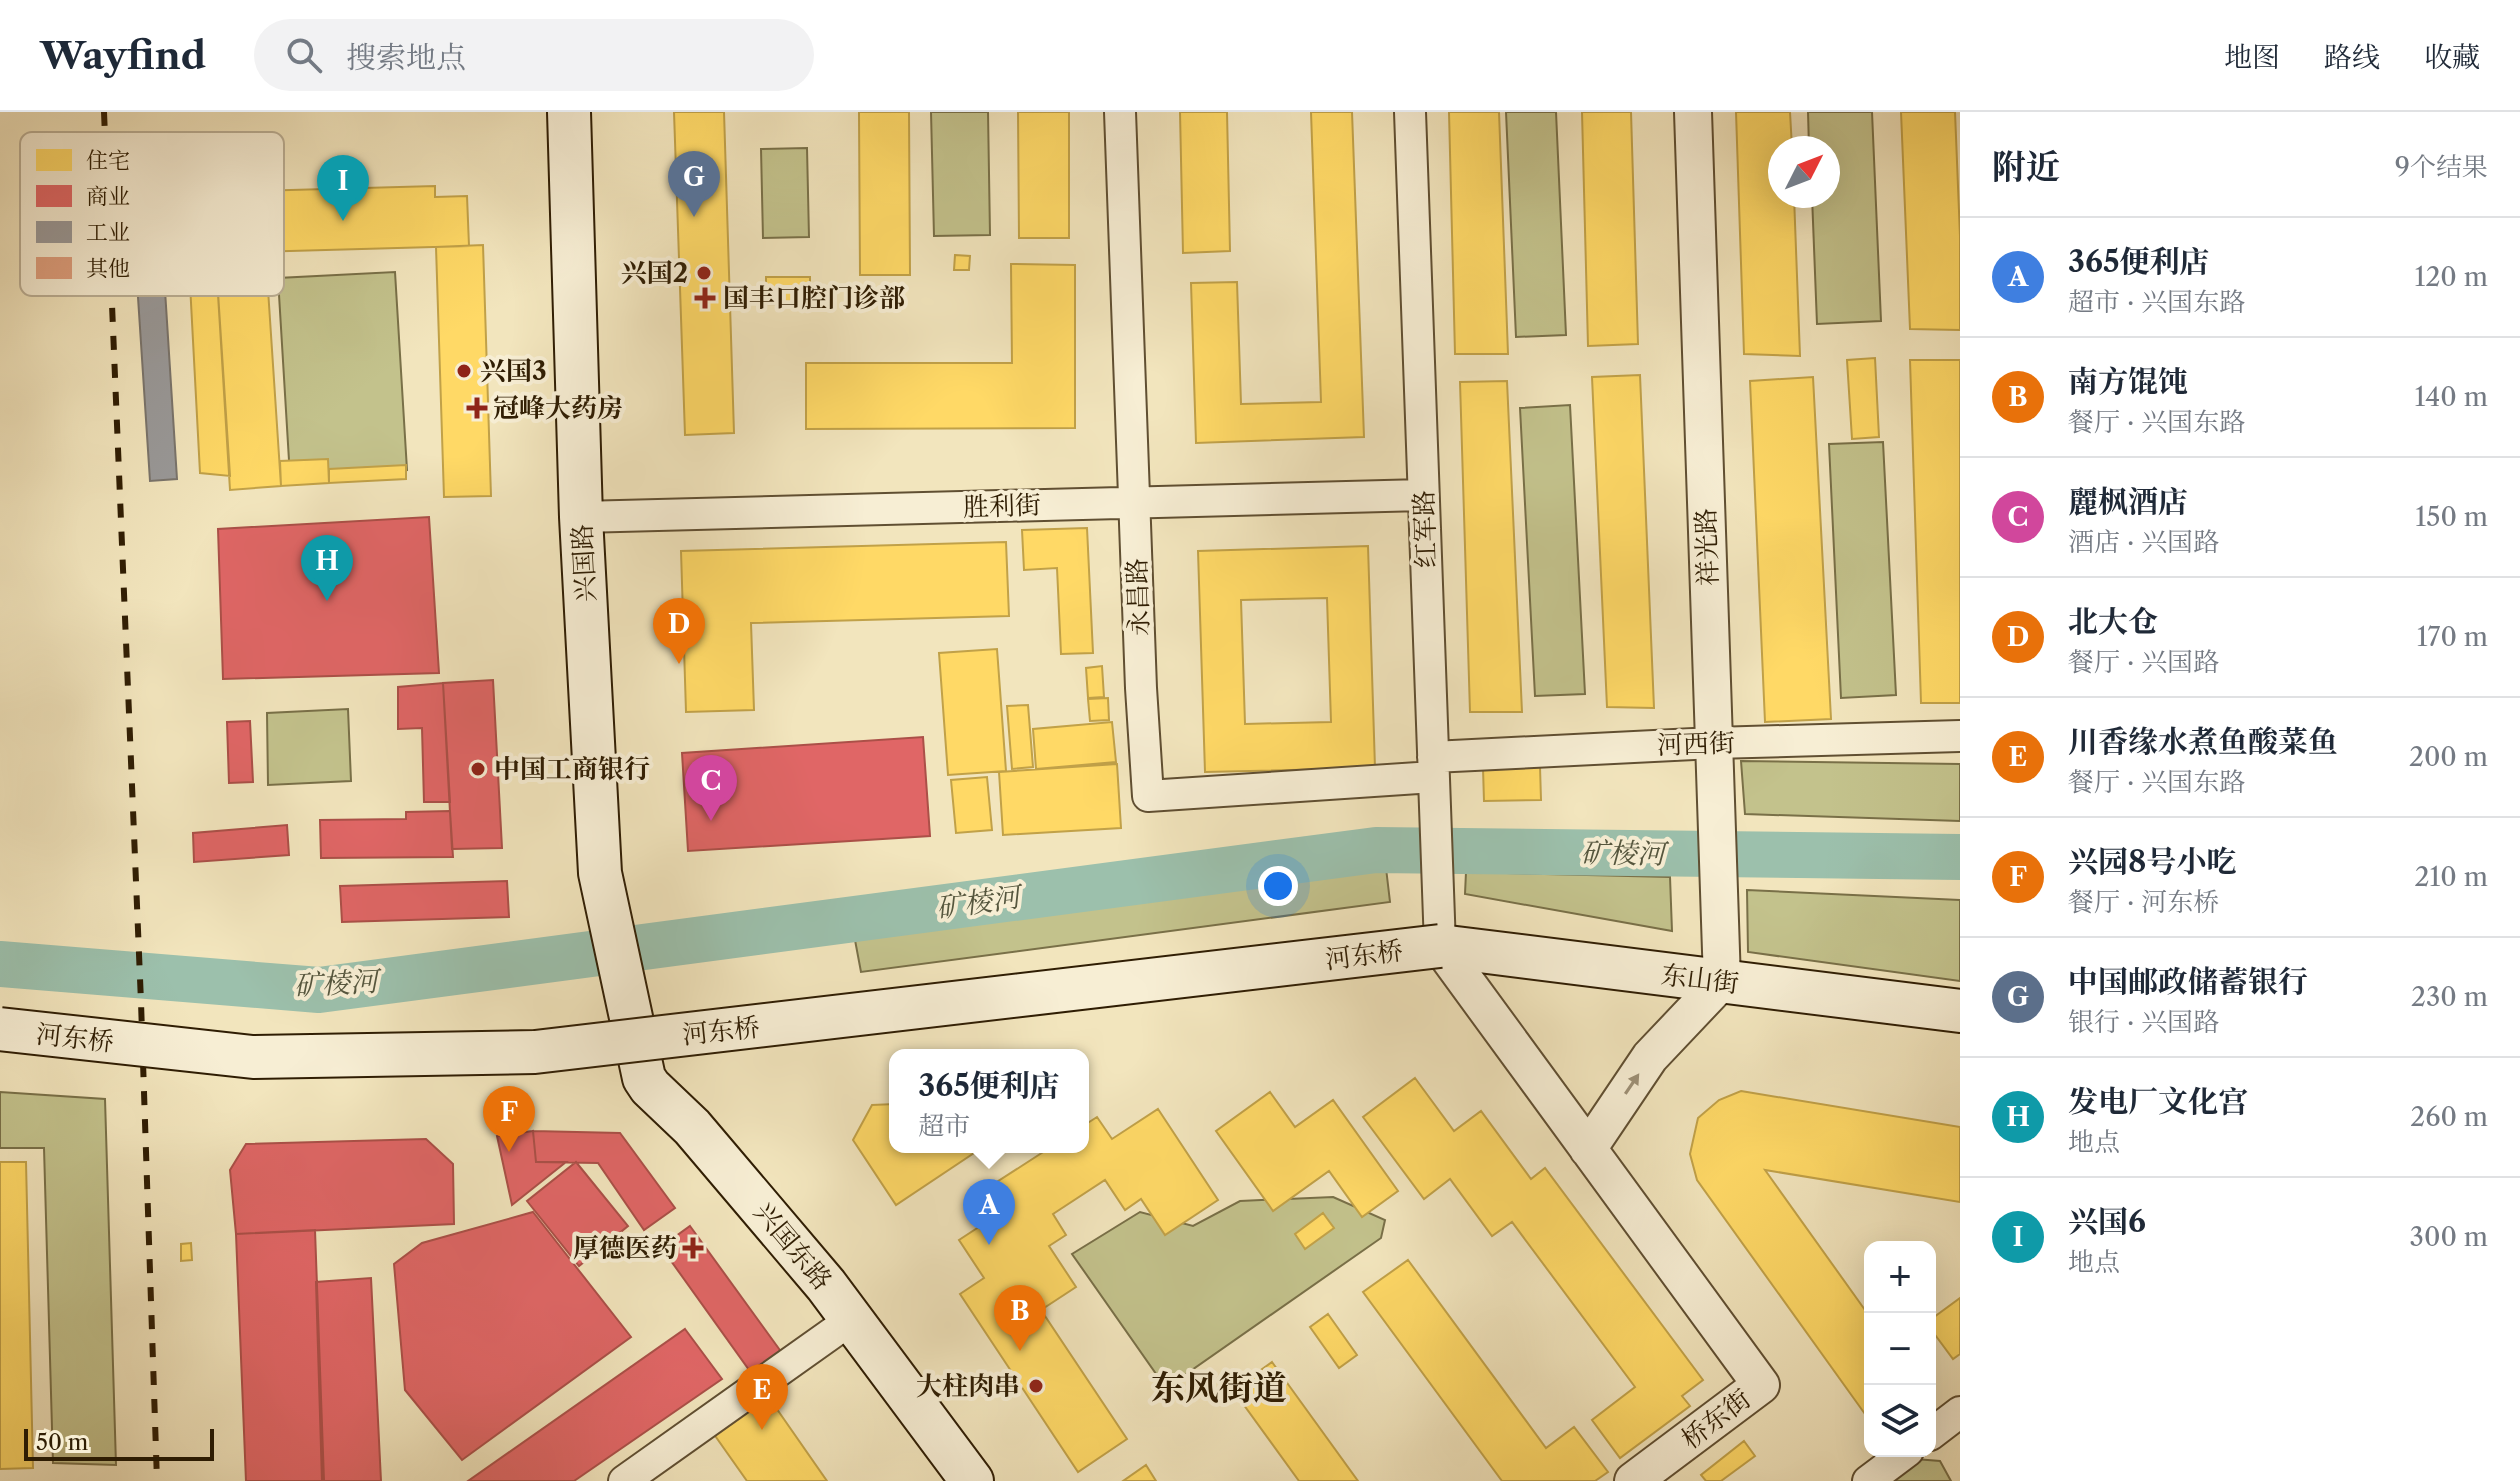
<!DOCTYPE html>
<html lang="zh">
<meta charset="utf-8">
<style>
body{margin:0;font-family:"Libre Caslon Text","Noto Serif SC",serif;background:#f2f2f3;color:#1f2937}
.controls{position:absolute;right:24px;bottom:24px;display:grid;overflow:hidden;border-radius:16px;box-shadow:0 8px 32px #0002}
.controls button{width:72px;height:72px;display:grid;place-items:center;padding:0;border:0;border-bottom:2px solid #e0e1e3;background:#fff;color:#1f2937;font:40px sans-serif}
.compass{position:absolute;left:1768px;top:24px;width:72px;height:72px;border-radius:50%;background:#fff;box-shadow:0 8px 32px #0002;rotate:48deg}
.scale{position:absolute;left:24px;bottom:20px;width:190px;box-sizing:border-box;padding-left:8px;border:4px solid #2f1d03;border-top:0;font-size:22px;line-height:28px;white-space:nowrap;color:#2f1d03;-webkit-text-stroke:6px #f7eed4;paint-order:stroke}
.you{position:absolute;left:1278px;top:774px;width:28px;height:28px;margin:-20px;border:6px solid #fff;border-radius:50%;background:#1a73e8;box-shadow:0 0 0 12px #1a73e833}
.badge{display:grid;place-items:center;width:52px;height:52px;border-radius:50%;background:#db2777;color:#fff;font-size:26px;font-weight:700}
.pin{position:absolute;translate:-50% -66px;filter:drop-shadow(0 2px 4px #0008)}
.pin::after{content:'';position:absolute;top:42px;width:28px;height:24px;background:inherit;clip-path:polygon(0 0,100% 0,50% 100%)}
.popup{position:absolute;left:889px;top:937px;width:200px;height:104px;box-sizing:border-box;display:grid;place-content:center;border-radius:16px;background:#fff;filter:drop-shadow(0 2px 6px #0005);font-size:26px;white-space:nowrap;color:#747a83}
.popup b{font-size:30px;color:#1f2937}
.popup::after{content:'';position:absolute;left:50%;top:100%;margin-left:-16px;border:16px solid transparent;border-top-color:#fff}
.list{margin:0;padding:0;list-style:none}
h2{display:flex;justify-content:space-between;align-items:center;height:104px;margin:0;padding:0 32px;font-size:34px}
h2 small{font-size:26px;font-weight:400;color:#747a83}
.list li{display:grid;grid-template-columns:52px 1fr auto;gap:24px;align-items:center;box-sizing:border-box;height:120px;padding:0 32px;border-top:2px solid #e0e1e3}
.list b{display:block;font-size:30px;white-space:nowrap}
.list p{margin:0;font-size:26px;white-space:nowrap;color:#747a83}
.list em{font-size:26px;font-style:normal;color:#747a83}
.icon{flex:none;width:44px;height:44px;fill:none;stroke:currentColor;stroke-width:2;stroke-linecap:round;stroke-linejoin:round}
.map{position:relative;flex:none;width:1960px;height:1369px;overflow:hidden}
header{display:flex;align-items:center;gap:48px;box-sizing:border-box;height:112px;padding:0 40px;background:#fff;border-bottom:2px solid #e0e1e3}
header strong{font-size:38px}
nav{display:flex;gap:44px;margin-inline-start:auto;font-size:28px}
.search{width:560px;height:72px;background:#f2f2f3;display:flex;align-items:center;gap:20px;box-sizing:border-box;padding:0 28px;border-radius:44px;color:#747a83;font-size:30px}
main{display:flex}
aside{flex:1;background:#fff}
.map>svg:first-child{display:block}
.green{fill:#c3c28c;stroke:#797048;stroke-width:2}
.homes{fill:#ffd966;stroke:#c1a148;stroke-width:2;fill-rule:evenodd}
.shops{fill:#e06666;stroke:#ab5048;stroke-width:2}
.industry{fill:#999;stroke:#79746c;stroke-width:2}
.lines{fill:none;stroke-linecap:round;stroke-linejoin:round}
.river{stroke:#9cc0ac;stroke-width:46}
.building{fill:#df9f7e;stroke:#2f1d03;stroke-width:2}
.minor-casing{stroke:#604f32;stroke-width:34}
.tertiary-casing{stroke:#604f32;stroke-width:40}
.secondary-casing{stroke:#2f1d03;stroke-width:46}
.minor{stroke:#f7eed4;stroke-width:30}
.tertiary{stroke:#f7eed4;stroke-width:36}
.secondary{stroke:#f7eed4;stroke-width:42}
.rail{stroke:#2f1d03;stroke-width:6;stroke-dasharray:14 14;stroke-linecap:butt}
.secondary-bridge-casing{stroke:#2f1d03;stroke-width:46;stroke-linecap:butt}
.secondary-bridge{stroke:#f7eed4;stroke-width:42}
.oneway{fill:#9d9076}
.poi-dot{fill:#8f2418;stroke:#f7eed4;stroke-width:3}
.labels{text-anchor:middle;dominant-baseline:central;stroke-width:8;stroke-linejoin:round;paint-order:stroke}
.poi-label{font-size:26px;font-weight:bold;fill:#2f1d03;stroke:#f7eed4;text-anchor:start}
.street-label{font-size:26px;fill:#2f1d03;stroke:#f7eed4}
.water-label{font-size:28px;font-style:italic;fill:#55563e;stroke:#f7eed4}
.district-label{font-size:34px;font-weight:bold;fill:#2f1d03;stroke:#f7eed4}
.key{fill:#f7eed4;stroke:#bbaf95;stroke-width:2}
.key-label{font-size:22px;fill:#2f1d03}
</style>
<header>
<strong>Wayfind</strong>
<div class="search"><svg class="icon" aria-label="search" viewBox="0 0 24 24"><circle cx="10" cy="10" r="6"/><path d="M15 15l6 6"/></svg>搜索地点</div>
<nav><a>地图</a><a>路线</a><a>收藏</a></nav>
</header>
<main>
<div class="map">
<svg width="1960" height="1369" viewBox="0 0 1960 1369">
<rect width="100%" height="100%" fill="#f2e5bd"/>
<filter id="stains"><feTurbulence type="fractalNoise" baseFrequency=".0025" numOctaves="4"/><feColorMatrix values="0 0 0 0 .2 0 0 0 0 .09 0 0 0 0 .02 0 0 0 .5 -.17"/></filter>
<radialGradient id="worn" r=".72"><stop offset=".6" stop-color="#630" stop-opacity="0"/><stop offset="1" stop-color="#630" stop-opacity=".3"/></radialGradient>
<path class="green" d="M931 0H988L990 123 934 124Z
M1506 0H1556L1566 223 1516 225Z
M1808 0H1872L1881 209 1817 212 1812 84H1828V36H1809Z
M807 36 809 125 763 126 761 37Z
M395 160 407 358 290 365 278 166Z
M1570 293 1585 582 1535 584 1520 296Z
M1883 330 1896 583 1841 586 1829 332Z
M348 597 351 669 268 673 267 601Z
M1741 649 1960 652V709L1745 702Z
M1386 756 1390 790 861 860 855 828Z
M1466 760 1670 765 1672 819 1465 782Z
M1747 778 1960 788V869L1748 840Z
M0 980 105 987 116 1353 53 1351 44 1036H0Z
M1333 1085 1385 1108 1381 1126 1166 1276 1072 1142 1140 1100 1193 1114 1240 1089Z
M1915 1347 1940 1349 1951 1369H1892Z"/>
<path class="homes" d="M674 0H724L734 321 685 323Z
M859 0H909L910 163H860Z
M1018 0H1069V126H1019Z
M1180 0H1227L1230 139 1183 141Z
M1311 0H1352L1364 325 1196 331 1191 171 1237 170 1241 292 1321 290Z
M1449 0H1499L1508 242H1455Z
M1582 0H1631L1638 232 1588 234Z
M1736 0H1790L1792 36H1780V84H1794L1800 244 1744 242Z
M1901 0H1955L1960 124V218L1910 217Z
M435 74V85L467 84 469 134 219 141 217 80Z
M483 133 491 384 444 385 436 135Z
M955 143 970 144 969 158H954Z
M266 147 281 374 230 378 216 150Z
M216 150 230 364 200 361 189 153Z
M1011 152 1075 153V316L806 317V251H1012Z
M766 165H810V192L766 193Z
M1875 246 1879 325 1852 327 1847 248Z
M1910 248H1960V591H1921Z
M1640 263 1654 596 1607 595 1592 265Z
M1813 265 1831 607 1765 610 1750 269Z
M1507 269 1522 600H1470L1460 270Z
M328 347 329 371 281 374 280 349Z
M406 353V367L329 371V357Z
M1087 416 1093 541 1061 542 1057 456 1024 458 1022 418Z
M1006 430 1009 504 751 511 754 598 686 600 681 439Z
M1368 434 1375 656 1205 660 1198 439ZM1327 486 1331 610 1245 612 1241 488Z
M997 537 1006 659 948 663 939 541Z
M1102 554 1104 585 1088 586 1086 556Z
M1108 586 1109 608 1090 609 1088 587Z
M1028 593 1033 655 1012 657 1007 594Z
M1112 610 1116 650 1036 657 1033 617Z
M1117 652 1121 716 1003 723 999 660Z
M1540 655 1541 688 1484 689 1483 656Z
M987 665 992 718 956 721 951 668Z
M1415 966 1454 1019 1481 999 1531 1067 1545 1056 1703 1268 1682 1284 1690 1294 1620 1346 1592 1308 1635 1275 1512 1110 1492 1124 1450 1067 1424 1087 1363 1005Z
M1741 979 1960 1015V1090L1765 1058 1870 1205V1309L1697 1068 1690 1042 1698 1006 1719 988Z
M1270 980 1295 1015 1333 988 1398 1079 1362 1105 1329 1059 1273 1099 1216 1019Z
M895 992V1035H983L896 1093 853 1028 872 993Z
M1158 997 1218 1088 1165 1123 1141 1087 1125 1098 1105 1068 1053 1102 1066 1123 1049 1134 1076 1175 1041 1198 1127 1327 1078 1360 960 1182 984 1166 959 1128 994 1105 989 1075 1051 1035H1083V1014L1097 1005 1112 1027Z
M0 1050H26L33 1356 0 1357Z
M1323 1101 1334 1116 1305 1137 1295 1122Z
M191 1131 192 1148 181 1149V1132Z
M1408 1148 1546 1336 1574 1315 1608 1360 1595 1369H1502L1363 1180Z
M1960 1186V1242L1953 1247 1930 1216V1208Z
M1328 1202 1357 1243 1339 1256 1310 1215Z
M1272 1250 1358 1369H1299L1233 1278Z
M765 1280 827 1369H747L711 1318Z
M1744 1329 1755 1344 1721 1369H1706L1701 1363Z
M1146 1353 1156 1369H1123Z"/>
<path class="shops" d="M429 405 439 561 223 567 218 417Z
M493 568 502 736 452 737 443 571Z
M443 571 450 690H424L422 616 398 617V575Z
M250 609 253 670 229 671 227 610Z
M923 625 930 724 688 739 682 641Z
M450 699 453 745 321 746 320 708 406 707V700Z
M287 713 289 743 194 750 193 721Z
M507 769 509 805 342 810 340 774Z
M533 1019 620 1021 675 1096 644 1118 598 1051 536 1050Z
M533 1019 536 1050H566L512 1093 497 1024Z
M426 1027 453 1052 454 1112 236 1122 230 1058 246 1032Z
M576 1050 628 1114 579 1154 527 1089Z
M533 1100 631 1225 462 1348 405 1278 394 1152 422 1131Z
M690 1114 782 1241 752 1262 661 1135Z
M315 1118 324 1369H246L236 1122Z
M371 1166 381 1369H322L316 1170Z
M685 1217 722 1267 574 1369H468Z"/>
<path class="industry" d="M162 131 177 367 150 369 137 170 146 169 143 132Z"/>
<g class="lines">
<path class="river" d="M0 852 319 878 1376 738 1960 745"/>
</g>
<path class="building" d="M145 40 146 53 133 54 131 41Z"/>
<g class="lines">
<g class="minor-casing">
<path id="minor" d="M1120 0 1141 576 1148 684 1433 665
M1410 0 1440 834
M581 405 1423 383
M1433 645 1714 631 1960 624
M1930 1323 1960 1300
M624 1369 852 1207
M1868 1369 1908 1339"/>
</g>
<g class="tertiary-casing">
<path id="tertiary" d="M1440 834 1761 1273 1633 1369
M1588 1037 1650 945 1722 869 1693 0"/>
</g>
<g class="secondary-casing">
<path id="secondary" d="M569 0 581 405 600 761 644 966 650 975 692 1015 826 1173 972 1369
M1440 834 1960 899"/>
</g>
<use href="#minor" class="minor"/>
<use href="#tertiary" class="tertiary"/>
<use href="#secondary" class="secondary"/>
<path class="rail" d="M104 0 141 890 157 1369"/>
<g class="secondary-bridge-casing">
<path id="secondary-bridge" d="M0 917 253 945 535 940 1440 834"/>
</g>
<use href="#secondary-bridge" class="secondary-bridge"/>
</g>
<defs><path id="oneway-solid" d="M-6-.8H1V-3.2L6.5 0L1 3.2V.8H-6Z" transform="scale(2)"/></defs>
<use class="oneway" href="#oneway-solid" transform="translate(1632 972) rotate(-56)"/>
<g class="poi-dot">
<circle cx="704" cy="161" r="8"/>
<path d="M701 174h8v8h8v8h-8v8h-8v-8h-8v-8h8z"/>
<circle cx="464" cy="259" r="8"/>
<path d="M473 284h8v8h8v8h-8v8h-8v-8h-8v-8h8z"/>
<circle cx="478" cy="657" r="8"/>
<path d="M689 1124h8v8h8v8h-8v8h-8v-8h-8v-8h8z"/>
<circle cx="1036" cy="1274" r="8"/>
</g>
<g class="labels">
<g class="poi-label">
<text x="688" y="161" text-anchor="end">兴国2</text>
<text x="723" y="186">国丰口腔门诊部</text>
<text x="480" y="259">兴国3</text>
<text x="493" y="296">冠峰大药房</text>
<text x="494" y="657">中国工商银行</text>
<text x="677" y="1136" text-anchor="end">厚德医药</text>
<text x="1020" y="1274" text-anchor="end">大柱肉串</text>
</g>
<g class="street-label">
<text transform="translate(1002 394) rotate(-2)">胜利街</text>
<text transform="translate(1425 417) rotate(-92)">红军路</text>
<text transform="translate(1707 435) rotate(-92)">祥光路</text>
<text transform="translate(584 451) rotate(-93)">兴国路</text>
<text transform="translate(1138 485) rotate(-92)">永昌路</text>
<text transform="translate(1696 632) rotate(-2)">河西街</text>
<text transform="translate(1364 843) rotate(-7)">河东桥</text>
<text transform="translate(1700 867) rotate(7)">东山街</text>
<text transform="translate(721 919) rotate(-6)">河东桥</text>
<text transform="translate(75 926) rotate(6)">河东桥</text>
<text transform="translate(793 1134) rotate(50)">兴国东路</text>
<text transform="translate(1716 1307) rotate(-37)">桥东街</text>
</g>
<g class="water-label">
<text transform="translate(1623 741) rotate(1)">矿棱河</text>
<text transform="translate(978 790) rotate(-8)">矿棱河</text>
<text transform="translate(336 871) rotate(-3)">矿棱河</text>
</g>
<g class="district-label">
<text x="1219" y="1276">东风街道</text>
</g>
</g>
<rect x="20" y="20" width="264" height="164" rx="12" class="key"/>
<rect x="36" y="37" width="36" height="22" fill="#ffd966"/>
<rect x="36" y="73" width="36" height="22" fill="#e06666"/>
<rect x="36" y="109" width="36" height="22" fill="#999"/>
<rect x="36" y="145" width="36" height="22" fill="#df9f7e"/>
<g class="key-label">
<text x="86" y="56">住宅</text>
<text x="86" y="92">商业</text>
<text x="86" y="128">工业</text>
<text x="86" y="164">其他</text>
</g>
<rect width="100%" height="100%" filter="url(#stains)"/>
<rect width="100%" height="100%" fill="url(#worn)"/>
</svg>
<div class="controls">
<button>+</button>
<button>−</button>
<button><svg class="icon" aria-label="layers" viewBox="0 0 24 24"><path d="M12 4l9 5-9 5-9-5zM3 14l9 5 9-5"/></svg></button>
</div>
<svg class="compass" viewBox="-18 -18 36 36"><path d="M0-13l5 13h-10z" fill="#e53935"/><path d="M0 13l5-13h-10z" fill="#747a83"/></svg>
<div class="scale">50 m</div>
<div class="you"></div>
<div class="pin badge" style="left:989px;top:1133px;background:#3f7fe0">A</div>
<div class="popup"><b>365便利店</b>超市</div>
<div class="pin badge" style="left:1020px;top:1239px;background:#e8710a">B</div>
<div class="pin badge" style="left:711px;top:709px;background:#d1479c">C</div>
<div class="pin badge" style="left:679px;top:552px;background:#e8710a">D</div>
<div class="pin badge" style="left:762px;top:1318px;background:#e8710a">E</div>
<div class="pin badge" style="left:509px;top:1040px;background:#e8710a">F</div>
<div class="pin badge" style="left:694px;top:105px;background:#5c6f8a">G</div>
<div class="pin badge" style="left:327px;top:489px;background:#0f9aa8">H</div>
<div class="pin badge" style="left:343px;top:109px;background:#0f9aa8">I</div>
</div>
<aside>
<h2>附近<small>9个结果</small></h2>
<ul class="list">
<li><span class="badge" style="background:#3f7fe0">A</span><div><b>365便利店</b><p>超市 · 兴国东路</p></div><em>120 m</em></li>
<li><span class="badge" style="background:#e8710a">B</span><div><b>南方馄饨</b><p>餐厅 · 兴国东路</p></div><em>140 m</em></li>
<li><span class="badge" style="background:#d1479c">C</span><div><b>麗枫酒店</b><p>酒店 · 兴国路</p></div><em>150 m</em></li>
<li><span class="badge" style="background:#e8710a">D</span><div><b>北大仓</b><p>餐厅 · 兴国路</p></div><em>170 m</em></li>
<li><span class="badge" style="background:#e8710a">E</span><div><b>川香缘水煮鱼酸菜鱼</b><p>餐厅 · 兴国东路</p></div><em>200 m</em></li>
<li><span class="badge" style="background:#e8710a">F</span><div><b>兴园8号小吃</b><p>餐厅 · 河东桥</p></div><em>210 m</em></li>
<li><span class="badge" style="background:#5c6f8a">G</span><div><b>中国邮政储蓄银行</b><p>银行 · 兴国路</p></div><em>230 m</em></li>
<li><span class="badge" style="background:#0f9aa8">H</span><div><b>发电厂文化宫</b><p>地点</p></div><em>260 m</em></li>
<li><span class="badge" style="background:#0f9aa8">I</span><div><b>兴国6</b><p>地点</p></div><em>300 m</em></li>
</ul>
</aside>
</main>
